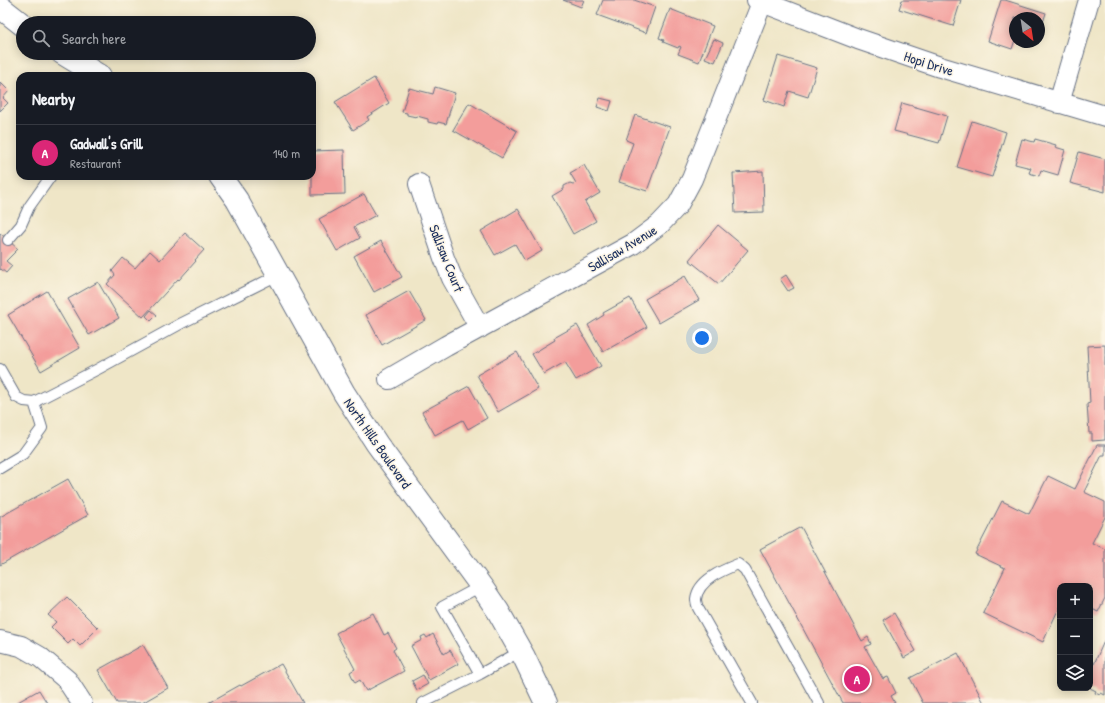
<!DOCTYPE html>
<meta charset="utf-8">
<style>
body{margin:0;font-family:"Patrick Hand",sans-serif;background:#242831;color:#f1f3f6}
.controls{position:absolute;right:12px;bottom:12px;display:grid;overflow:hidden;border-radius:8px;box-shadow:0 2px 10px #0003}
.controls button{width:36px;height:36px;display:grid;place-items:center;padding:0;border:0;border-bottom:1px solid #363941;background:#171b24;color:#f1f3f6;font:20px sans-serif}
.compass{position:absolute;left:1009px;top:12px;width:36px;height:36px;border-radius:50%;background:#171b24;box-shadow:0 2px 10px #0003;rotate:150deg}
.you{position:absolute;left:702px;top:338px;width:14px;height:14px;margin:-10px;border:3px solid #fff;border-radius:50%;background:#1a73e8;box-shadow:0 0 0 6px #1a73e833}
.badge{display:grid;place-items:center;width:26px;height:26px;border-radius:50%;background:#db2777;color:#fff;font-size:13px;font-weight:700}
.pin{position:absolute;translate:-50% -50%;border:2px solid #fff;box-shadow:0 1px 4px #0006}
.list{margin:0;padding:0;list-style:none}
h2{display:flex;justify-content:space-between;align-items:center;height:52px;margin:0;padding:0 16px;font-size:17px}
h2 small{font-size:13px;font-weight:400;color:#9ea1a6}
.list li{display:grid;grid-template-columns:26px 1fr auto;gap:12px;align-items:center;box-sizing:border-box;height:56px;padding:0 16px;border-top:1px solid #363941}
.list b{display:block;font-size:15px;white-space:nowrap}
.list p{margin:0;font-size:13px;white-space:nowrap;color:#9ea1a6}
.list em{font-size:13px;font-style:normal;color:#9ea1a6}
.icon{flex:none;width:22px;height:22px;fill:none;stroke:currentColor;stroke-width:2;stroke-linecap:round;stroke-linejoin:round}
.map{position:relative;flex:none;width:1105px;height:703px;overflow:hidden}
.search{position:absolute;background:#171b24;box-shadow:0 2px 10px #0003;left:16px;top:16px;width:300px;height:44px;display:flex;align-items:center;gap:10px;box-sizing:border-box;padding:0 14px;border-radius:22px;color:#9ea1a6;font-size:15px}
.panel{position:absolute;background:#171b24;box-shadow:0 2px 10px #0003;left:16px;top:72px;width:300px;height:108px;border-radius:12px}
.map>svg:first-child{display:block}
.building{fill:#f39d9b}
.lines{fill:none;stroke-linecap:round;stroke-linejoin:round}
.lane-casing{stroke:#656f83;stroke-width:12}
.street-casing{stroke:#656f83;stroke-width:22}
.secondary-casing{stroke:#656f83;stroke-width:24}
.lane{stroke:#fff;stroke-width:10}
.street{stroke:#fff;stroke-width:20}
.secondary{stroke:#fff;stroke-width:22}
.labels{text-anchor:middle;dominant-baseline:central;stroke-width:3;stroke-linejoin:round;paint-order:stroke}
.street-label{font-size:14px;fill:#1b2f5e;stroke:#fcf5e5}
</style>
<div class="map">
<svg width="1105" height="703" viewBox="0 0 1105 703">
<rect width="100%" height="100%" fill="#fcf5e5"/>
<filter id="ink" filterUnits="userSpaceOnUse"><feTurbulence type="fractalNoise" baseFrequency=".025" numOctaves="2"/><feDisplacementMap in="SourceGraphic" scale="8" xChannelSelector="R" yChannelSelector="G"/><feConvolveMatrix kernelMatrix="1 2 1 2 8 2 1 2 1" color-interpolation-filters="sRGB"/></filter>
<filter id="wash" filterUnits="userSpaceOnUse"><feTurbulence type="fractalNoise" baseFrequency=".012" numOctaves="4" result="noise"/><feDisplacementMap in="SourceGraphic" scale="16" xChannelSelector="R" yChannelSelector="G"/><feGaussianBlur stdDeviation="0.9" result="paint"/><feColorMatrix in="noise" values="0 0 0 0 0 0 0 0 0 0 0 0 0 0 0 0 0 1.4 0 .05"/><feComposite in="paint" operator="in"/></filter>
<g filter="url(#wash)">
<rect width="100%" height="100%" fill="#efe6c7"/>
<g id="blocks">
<path class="building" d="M563 0H584L581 7Z
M603 0H634L655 7 646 33 597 15Z
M902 0H961L953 26 899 9Z
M1001 0H1005L1046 13 1039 35V18H1015V40L1012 49 988 41Z
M670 9 713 26 699 62 678 54 681 47 679 46 678 48 663 42 664 40 659 38Z
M714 39 723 43 715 62 705 58Z
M778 56 817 68 808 97 789 91 784 107 764 100Z
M374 78 389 103 367 117 369 120 353 130 335 102Z
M0 82 9 91 3 98 8 103 0 111Z
M435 87 455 93 446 124 438 122 437 124 428 122V119L417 116 416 117 407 115V113L402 112 409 88 433 94Z
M600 98 612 101 609 111 597 107Z
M469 103 517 131 502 158 453 130Z
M902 103 947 116 939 143 894 131Z
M635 115 670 127 647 191 619 182 633 143 626 140Z
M972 121 1006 132 992 177 957 167Z
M1022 139 1034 142 1035 139 1056 145 1055 147 1065 150 1058 175 1041 170 1039 176 1029 173 1031 168 1015 164Z
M344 150 345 194 312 195V151Z
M1079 152 1105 159V192L1070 183Z
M584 165 600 193 585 202 596 221 573 234 552 196 564 189V186L570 183 573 184 576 183 570 173Z
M763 171 764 212 735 213 733 173Z
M364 194 376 215 354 227 360 238 337 251 319 219Z
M518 209 542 251 525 261 515 244 495 255 481 231Z
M718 225 748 250 719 284 689 260Z
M0 233 18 249 6 261 12 266 6 273 1 269 0 270Z
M185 233 204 250 195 260 196 261 179 280 178 279 143 317 107 284 115 275 112 271 123 258 135 268 150 251 160 260Z
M381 241 402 277 374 292 354 256Z
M786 275 794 288 788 291 780 279Z
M685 276 699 300 659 323 645 299Z
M98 282 119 318 89 335 68 299Z
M47 291 80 348 41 371 8 315Z
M409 291 426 320 382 345 366 315Z
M630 298 647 327 603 352 588 325 604 315 603 313Z
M151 310 157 315 151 321 146 316Z
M577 325 601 366 576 380 565 362 544 374 532 354 555 340 554 338Z
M1105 345V440L1092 441V433H1089L1087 404 1090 403 1087 346Z
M517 352 538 389 498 412 477 375Z
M469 386 487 418 468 429 463 420 435 435 422 412Z
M1097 445H1105V455H1102L1084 492 1105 502V517L1092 543 1105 549V598L1098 612 1090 608V586H1060V606L1043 642 983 613 1005 568 975 554 1002 501 1029 514 1048 476 1075 489Z
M68 479 88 515 0 565V517Z
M801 527 862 641 868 637 871 644 865 647 883 679 888 677 896 693 891 696 895 703H843L760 549Z
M67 597 98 628 80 646 73 639 68 644 51 627 56 622 48 615Z
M373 613 384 635 388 633 396 648 393 650 404 671 366 691 360 680 355 683 350 672 355 669 336 633Z
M894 613 916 651 904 658 883 620Z
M433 634 444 654 450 650 458 664 429 680 411 646 422 640 421 637 425 635 427 638Z
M1105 639V695L1101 693 1100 695 1095 693 1096 691 1090 688V673L1092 670 1090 667 1092 664H1094Z
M143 645 168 688 142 703H117L98 670Z
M958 653 984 703H923L910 678Z
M281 664 303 703H208L240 685 241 686Z
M423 675 428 684 417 690 412 681Z
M39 690 47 703H16Z"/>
</g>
</g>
<g filter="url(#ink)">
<use href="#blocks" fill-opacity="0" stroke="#656f83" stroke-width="1"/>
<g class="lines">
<g class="lane-casing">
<path id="lane" d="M8 240 21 225 29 207 51 176
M0 369 16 397 24 401 34 402 98 369 182 323 278 275
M0 468 23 454 42 428 34 402
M480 674 442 607 481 586
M423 703 480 674 521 651
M752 703 698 608C697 605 696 601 696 599 698 580 723 570 738 564L745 570 819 703"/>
</g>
<g class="street-casing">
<path id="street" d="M757 0 858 39 940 67 1105 116
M1059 103 1089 0
M419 184 444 258 452 278 480 328
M389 379 446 346 633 244 660 224 678 205 692 179 763 0
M0 641 21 646 40 657 67 680 82 703"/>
</g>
<g class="secondary-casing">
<path id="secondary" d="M0 7 23 25
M62 53 100 76
M220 176 237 200 344 393 377 444 481 586 498 611 524 657 546 703"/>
</g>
<use href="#lane" class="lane"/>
<use href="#street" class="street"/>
<use href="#secondary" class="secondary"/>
</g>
</g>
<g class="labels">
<g class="street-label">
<text transform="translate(929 63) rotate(18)">Hopi Drive</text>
<text transform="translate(622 248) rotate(-31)">Sallisaw Avenue</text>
<text transform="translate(447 258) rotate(68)">Sallisaw Court</text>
<text transform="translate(378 443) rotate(55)">North Hills Boulevard</text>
</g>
</g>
</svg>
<div class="controls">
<button>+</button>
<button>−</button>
<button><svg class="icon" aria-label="layers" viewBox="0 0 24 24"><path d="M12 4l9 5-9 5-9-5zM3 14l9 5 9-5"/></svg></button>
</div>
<svg class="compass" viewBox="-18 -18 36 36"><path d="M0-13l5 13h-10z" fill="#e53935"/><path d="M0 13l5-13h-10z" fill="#9ea1a6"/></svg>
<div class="you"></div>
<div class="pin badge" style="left:857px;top:679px">A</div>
<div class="search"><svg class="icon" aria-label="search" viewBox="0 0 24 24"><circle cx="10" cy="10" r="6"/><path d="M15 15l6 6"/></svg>Search here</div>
<section class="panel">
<h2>Nearby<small></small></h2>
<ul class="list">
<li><span class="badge">A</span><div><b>Gadwall's Grill</b><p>Restaurant</p></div><em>140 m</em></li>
</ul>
</section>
</div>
